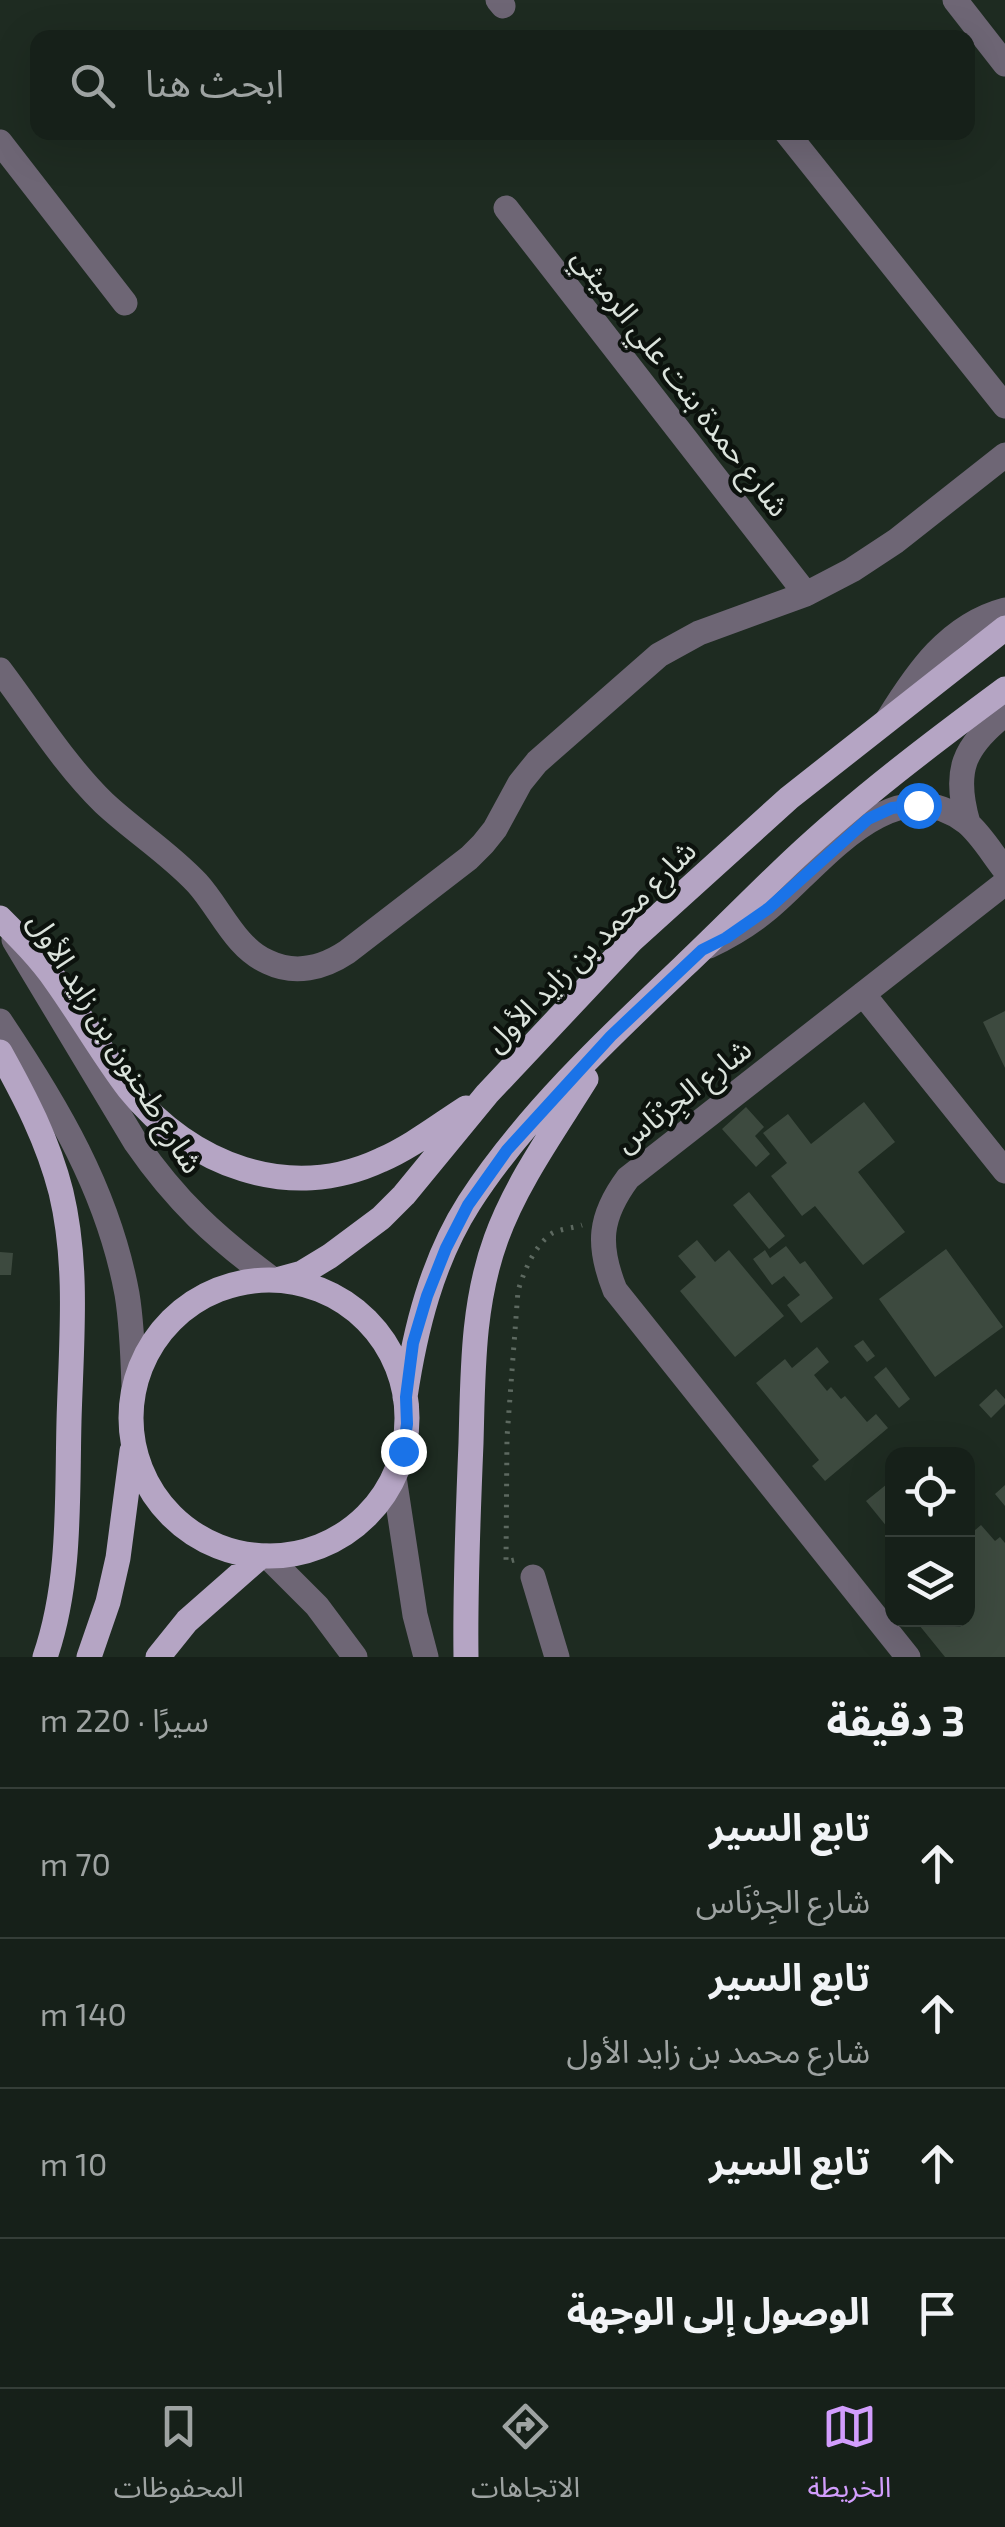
<!DOCTYPE html>
<html lang="ar">
<meta charset="utf-8">
<style>
body{margin:0;font-family:"Exo 2","Noto Sans Arabic",sans-serif;background:#1f2822;color:#f1f3f6;direction:rtl}
.controls{position:absolute;right:30px;bottom:30px;display:grid;overflow:hidden;border-radius:20px;box-shadow:0 10px 40px #0002}
.controls button{width:90px;height:90px;display:grid;place-items:center;padding:0;border:0;border-bottom:2px solid #353e38;background:#162019;color:#f1f3f6;font:50px sans-serif}
.stop{position:absolute;width:30px;height:30px;margin:-22px;border:8px solid #1a73e8;border-radius:50%;background:#fff}
.stop.end{background:#1a73e8;border-color:#fff;box-shadow:0 2px 10px #0008}
.list{margin:0;padding:0;list-style:none}
h2{display:flex;justify-content:space-between;align-items:center;height:130px;margin:0;padding:0 40px;font-size:42px}
h2 small{font-size:32px;font-weight:400;color:#9ea3a2}
.list li{display:grid;grid-template-columns:65px 1fr auto;gap:30px;align-items:center;box-sizing:border-box;height:150px;padding:0 40px;border-top:2px solid #353e38}
.list b{display:block;font-size:38px;white-space:nowrap}
.list p{margin:0;font-size:32px;white-space:nowrap;color:#9ea3a2}
.list em{font-size:32px;font-style:normal;color:#9ea3a2}
.icon{flex:none;width:55px;height:55px;fill:none;stroke:currentColor;stroke-width:2;stroke-linecap:round;stroke-linejoin:round}
.map{position:relative;flex:none;width:1005px;height:1657px;overflow:hidden;direction:ltr}
.search{position:absolute;background:#162019;box-shadow:0 10px 40px #0002;left:30px;right:30px;top:30px;height:110px;display:flex;align-items:center;gap:25px;box-sizing:border-box;padding:0 35px;border-radius:20px;color:#9ea3a2;font-size:38px}
.sheet{height:730px;background:#162019}
nav{display:flex;justify-content:space-around;align-items:center;box-sizing:border-box;height:140px;border-top:2px solid #353e38;background:#162019;font-size:28px;color:#9ea3a2}
nav a{display:grid;justify-items:center;gap:5px}
nav .on{color:#d29dfd}
.map>svg:first-child{display:block}
.building{fill:#3d4a3f}
.lines{fill:none;stroke-linecap:round;stroke-linejoin:round}
.path{stroke:#5d6960;stroke-width:5;stroke-dasharray:2.5 8;stroke-linecap:butt}
.minor{stroke:#6e6675;stroke-width:25}
.major{stroke:#b5a5c4;stroke-width:25}
.route{stroke:#1a73e8;stroke-width:12}
.labels{text-anchor:middle;dominant-baseline:central;stroke-width:9;stroke-linejoin:round;paint-order:stroke}
.street-label{font-size:30px;fill:#dbe3dc;stroke:#0c120d}
</style>
<div class="map">
<svg width="1005" height="1657" viewBox="0 0 1005 1657">
<rect width="100%" height="100%" fill="#1e2b21"/>
<path class="building" d="M1005 1011V1068L983 1022Z
M864 1102 895 1142 858 1172 905 1232 863 1265 815 1206 802 1216 771 1176 787 1163 763 1133 788 1114 811 1144Z
M746 1107 764 1127 755 1136 770 1154 756 1167 722 1129Z
M749 1192 785 1236 769 1249 733 1205Z
M697 1240 715 1262 729 1250 784 1316 735 1357 680 1291 696 1277 678 1256Z
M786 1246 800 1264 805 1261 833 1298 801 1323 787 1305 800 1295 784 1276 772 1285 753 1259 765 1250 770 1258Z
M946 1249 1003 1327 935 1377 879 1299Z
M0 1252 13 1253 11 1275H0Z
M863 1340 875 1356 867 1362 854 1346Z
M817 1347 829 1362 814 1375 827 1391 831 1387 841 1399 845 1396 867 1422 876 1414 888 1428 825 1481 812 1466 819 1460 756 1383 785 1359 792 1368Z
M886 1367 910 1399 899 1408 874 1377Z
M996 1389 1005 1399V1404L991 1418 979 1405Z
M892 1480V1533L866 1501Z
M1005 1485V1506L995 1494Z
M981 1525 995 1541 1000 1537 1005 1543V1657H945L915 1620H968V1536Z"/>
<g class="lines">
<path class="path" d="M514 1560 506 1562 507 1437 518 1291C524 1271 534 1247 551 1234 559 1229 573 1228 582 1225"/>
<path class="minor" d="M498 0 503 6
M955 0 1005 64
M786 132 1005 406
M0 142 125 303
M506 208 806 594
M0 670C34 715 64 764 104 803 134 831 169 853 197 883 220 908 235 948 268 962 295 975 323 968 347 952L469 858 483 844 495 829 520 783 537 762 659 655 699 633 806 594 852 570 896 541 1005 455
M888 719C917 672 949 625 1005 610
M968 823C953 771 963 747 1005 714
M14 940 136 1143C176 1201 215 1237 272 1279
M709 946C730 936 750 924 768 909 820 866 891 765 966 822 981 834 993 855 1005 870
M863 994 1005 1171
M0 1021C57 1106 108 1191 127 1294 132 1324 133 1356 134 1387
M394 1477 415 1615 426 1657
M267 1556 317 1606 355 1657
M533 1577 557 1657
M908 1657 615 1290C597 1245 599 1217 628 1178L1005 883"/>
<path class="major" d="M0 918C20 938 40 958 56 981 81 1016 103 1055 129 1089 190 1165 289 1203 381 1160 411 1147 438 1126 466 1108
M0 1052C25 1097 48 1141 61 1192 79 1267 71 1345 69 1421 67 1500 71 1582 45 1657
M280 1279 302 1273 330 1256 381 1218 404 1195 487 1094 632 940 789 798 1005 628
M131 1418a138 138 0 1 1 276 0a138 138 0 1 1-276 0Z
M405 1397C415 1330 432 1261 469 1203 525 1116 608 1038 683 967 720 932 755 896 792 861 858 799 932 743 1005 689
M89 1657 108 1602 118 1558 132 1451
M158 1657 187 1621 261 1556
M466 1657C465 1586 468 1514 471 1443 473 1373 472 1305 496 1239 516 1183 555 1129 586 1079"/>
</g>
<g class="lines">
<path class="route" d="M403 1451 407 1424 406 1397 413 1343 427 1296 446 1248 468 1205 507 1150 611 1036 702 950 726 938 769 908 868 819 892 808 918 805"/>
</g>
<g class="labels">
<g class="street-label">
<text transform="translate(682 381) rotate(52)">شارع حمدة بنت علي الرميثي</text>
<text transform="translate(589 945) rotate(-45)">شارع محمد بن زايد الأول</text>
<text transform="translate(117 1042) rotate(58)">شارع طحنون بن زايد الأول</text>
<text transform="translate(682 1094) rotate(-38)">شارع الجِرْنَاس</text>
</g>
</g>
</svg>
<div class="controls">
<button><svg class="icon" aria-label="locate" viewBox="0 0 24 24"><circle cx="12" cy="12" r="6"/><path d="M12 2v4M12 18v4M2 12h4M18 12h4"/></svg></button>
<button><svg class="icon" aria-label="layers" viewBox="0 0 24 24"><path d="M12 4l9 5-9 5-9-5zM3 14l9 5 9-5"/></svg></button>
</div>
<div class="stop" style="left:918px;top:805px"></div>
<div class="stop end" style="left:403px;top:1451px"></div>
<div class="search"><svg class="icon" aria-label="search" viewBox="0 0 24 24"><circle cx="10" cy="10" r="6"/><path d="M15 15l6 6"/></svg>ابحث هنا</div>
</div>
<section class="sheet">
<h2>3 دقيقة<small>سيرًا · 220 m</small></h2>
<ul class="list">
<li><svg class="icon" aria-label="ahead" viewBox="0 0 24 24"><path d="M12 20V5M6 11l6-6 6 6"/></svg><div><b>تابع السير</b><p>شارع الجِرْنَاس</p></div><em>70 m</em></li>
<li><svg class="icon" aria-label="ahead" viewBox="0 0 24 24"><path d="M12 20V5M6 11l6-6 6 6"/></svg><div><b>تابع السير</b><p>شارع محمد بن زايد الأول</p></div><em>140 m</em></li>
<li><svg class="icon" aria-label="ahead" viewBox="0 0 24 24"><path d="M12 20V5M6 11l6-6 6 6"/></svg><div><b>تابع السير</b></div><em>10 m</em></li>
<li><svg class="icon" aria-label="arrive" viewBox="0 0 24 24"><path d="M6 21V4h12l-3 4 3 4H6"/></svg><div><b>الوصول إلى الوجهة</b></div></li>
</ul>
</section>
<nav>
<a class="on"><svg class="icon" aria-label="map" viewBox="0 0 24 24"><path d="M3 6l6-2 6 2 6-2v14l-6 2-6-2-6 2zM9 4v14M15 6v14"/></svg>الخريطة</a>
<a><svg class="icon" aria-label="directions" viewBox="0 0 24 24"><path d="M12 3l9 9-9 9-9-9zM9 14v-3h6M13 9l2 2-2 2"/></svg>الاتجاهات</a>
<a><svg class="icon" aria-label="saved" viewBox="0 0 24 24"><path d="M7 4h10v16l-5-4-5 4z"/></svg>المحفوظات</a>
</nav>
